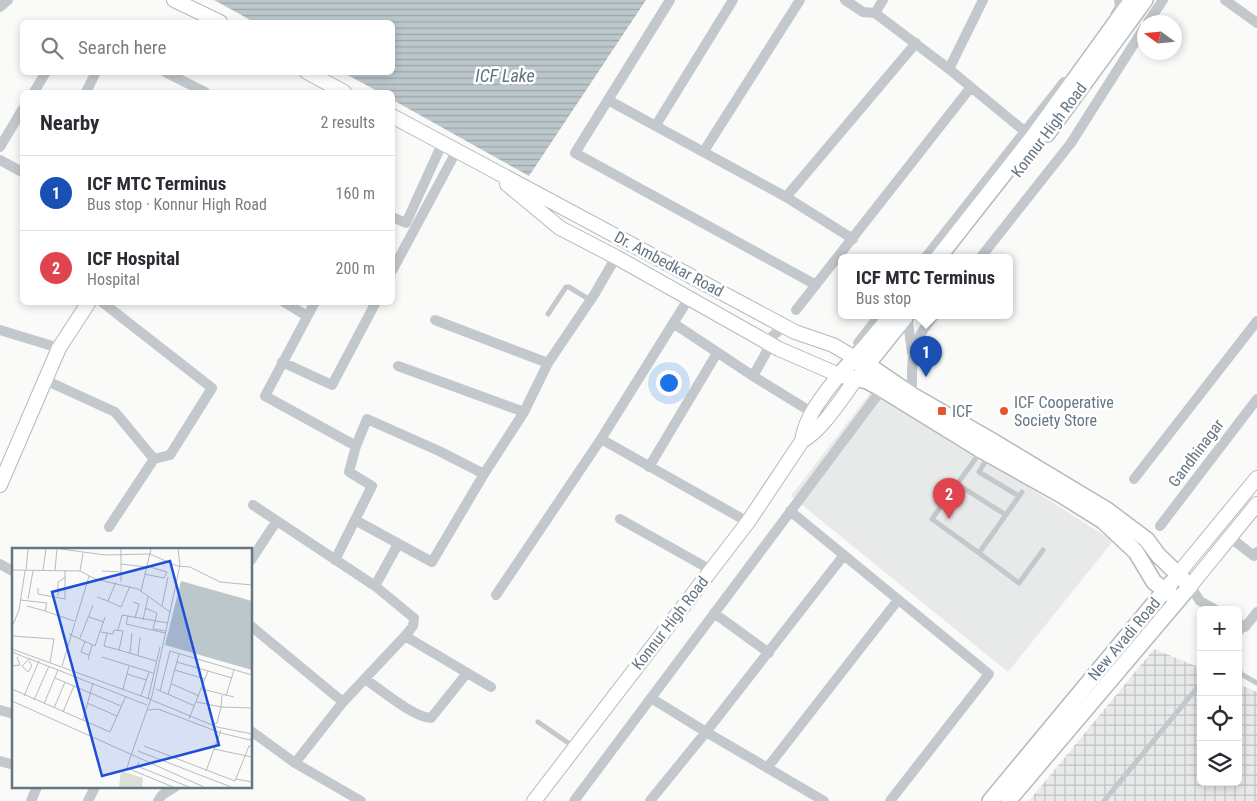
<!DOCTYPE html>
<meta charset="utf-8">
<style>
body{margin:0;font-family:"Roboto Condensed",sans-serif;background:#f7f7f7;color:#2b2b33}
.controls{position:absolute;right:15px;bottom:15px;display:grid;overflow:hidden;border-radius:8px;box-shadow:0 2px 8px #0003}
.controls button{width:45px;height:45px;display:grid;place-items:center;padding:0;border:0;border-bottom:1px solid #e1e1e2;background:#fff;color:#2b2b33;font:25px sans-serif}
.compass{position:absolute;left:1137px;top:15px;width:45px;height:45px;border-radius:50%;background:#fff;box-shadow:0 2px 8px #0003;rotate:285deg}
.you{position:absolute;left:668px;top:382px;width:18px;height:18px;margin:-12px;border:4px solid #fff;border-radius:50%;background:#1a73e8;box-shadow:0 0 0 8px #1a73e833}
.badge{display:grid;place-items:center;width:32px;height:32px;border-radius:50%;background:#111827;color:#fff;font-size:16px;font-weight:700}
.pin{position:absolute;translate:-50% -41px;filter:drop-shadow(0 1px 2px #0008)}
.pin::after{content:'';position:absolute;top:26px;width:18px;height:15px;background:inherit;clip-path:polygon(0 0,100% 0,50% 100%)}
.popup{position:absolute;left:838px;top:254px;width:175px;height:65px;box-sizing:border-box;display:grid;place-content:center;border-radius:8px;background:#fff;filter:drop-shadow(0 1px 4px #0005);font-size:16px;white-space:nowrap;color:#7c7c81}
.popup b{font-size:19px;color:#2b2b33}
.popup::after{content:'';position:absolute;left:50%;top:100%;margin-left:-10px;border:10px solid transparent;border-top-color:#fff}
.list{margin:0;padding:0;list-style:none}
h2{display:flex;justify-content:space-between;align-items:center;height:65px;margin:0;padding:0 20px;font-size:21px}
h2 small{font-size:16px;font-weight:400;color:#7c7c81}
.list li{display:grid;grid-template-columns:32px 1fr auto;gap:15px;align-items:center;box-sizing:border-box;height:75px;padding:0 20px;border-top:1px solid #e1e1e2}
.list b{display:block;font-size:19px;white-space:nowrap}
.list p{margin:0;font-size:16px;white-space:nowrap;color:#7c7c81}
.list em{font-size:16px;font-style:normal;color:#7c7c81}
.icon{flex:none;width:28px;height:28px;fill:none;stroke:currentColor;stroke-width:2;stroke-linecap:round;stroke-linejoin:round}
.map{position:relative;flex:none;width:1257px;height:801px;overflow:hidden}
.search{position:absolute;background:#fff;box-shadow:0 2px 8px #0003;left:20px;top:20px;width:375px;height:55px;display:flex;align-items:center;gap:12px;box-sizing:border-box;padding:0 18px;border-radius:8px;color:#7c7c81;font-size:19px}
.panel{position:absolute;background:#fff;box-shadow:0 2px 8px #0003;left:20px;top:90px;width:375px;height:215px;border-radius:8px}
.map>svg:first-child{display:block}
.built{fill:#e8e9e9}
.industrial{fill:url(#industrial-grid)}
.water{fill:url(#water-rules)}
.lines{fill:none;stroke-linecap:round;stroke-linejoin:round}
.secondary-casing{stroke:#b3babf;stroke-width:16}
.primary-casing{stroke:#b5babe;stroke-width:18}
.lane{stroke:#c3c8cc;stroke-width:5}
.street{stroke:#c3c8cc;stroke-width:10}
.secondary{stroke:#fff;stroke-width:14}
.primary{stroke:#fff;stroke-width:15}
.poi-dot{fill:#e4572e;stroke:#fff;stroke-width:2}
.labels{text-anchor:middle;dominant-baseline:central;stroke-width:5;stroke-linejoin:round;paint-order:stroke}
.street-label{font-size:16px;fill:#657683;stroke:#fff}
.poi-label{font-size:16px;fill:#657683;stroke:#fff;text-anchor:start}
.water-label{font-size:18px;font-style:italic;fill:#60757c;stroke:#fff}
.inset-road{fill:none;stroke:#b5bdc2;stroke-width:1}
.view{fill:#1d4ed8;fill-opacity:0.15;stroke:#1d4ed8;stroke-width:2.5}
.inset-edge{fill:none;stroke:#657683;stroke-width:2.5}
</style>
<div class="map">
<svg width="1257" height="801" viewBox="0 0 1257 801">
<defs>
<pattern id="industrial-grid" width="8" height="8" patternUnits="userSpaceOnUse" patternTransform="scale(1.25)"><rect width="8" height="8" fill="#e8e9e9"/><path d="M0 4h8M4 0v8" fill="none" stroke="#c0c1c2"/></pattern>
<pattern id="water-rules" width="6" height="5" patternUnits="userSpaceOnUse" patternTransform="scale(1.25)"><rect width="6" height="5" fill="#bbc7cb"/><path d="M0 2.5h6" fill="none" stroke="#9ca6aa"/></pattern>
</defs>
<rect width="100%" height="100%" fill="#fafaf8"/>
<path class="built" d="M874 388 1113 541 1008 672 791 496Z"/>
<path class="industrial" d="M1154 649 1201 668V782H1238V684L1257 692V801H1029Z"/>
<path class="water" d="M214 0H646L529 176 393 100 392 92H379L344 73 392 72V22H254Z"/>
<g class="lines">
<g class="secondary-casing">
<path id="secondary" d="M174 0 220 22
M307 72 344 92
M392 116 795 332 833 345 855 358
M507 184 560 228 616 257 779 349 839 375C824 394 805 417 802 441
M0 485 59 348 89 302
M1178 574 1257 478
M1190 586 1257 504
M534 801 748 522 802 441C823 429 841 399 856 379"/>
</g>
<g class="primary-casing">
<path id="primary" d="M1047 134 1145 0
M938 258 1033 137 1132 0
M891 316 865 347 839 375 867 381 882 389 981 450 1063 496 1103 521 1136 552 1154 582 1178 600
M855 358 868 365 912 395 989 439 1107 510 1147 540 1158 555 1190 586 1008 801
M862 371 906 316
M990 801 1171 583"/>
</g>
<path class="lane" d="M548 314 566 287H569L590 300
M981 451 932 519 979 553 1022 492
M988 457 979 472 1019 496
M957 484 1006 515
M979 553 1019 583 1043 550
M1238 636 1245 627
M1238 665 1241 674 1257 683
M538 722 574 747
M1104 801 1201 683"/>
<path class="street" d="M670 0 575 153 816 285
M845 0 863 12 875 13 949 69 1040 144
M1225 0 1257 23
M0 7 8 0
M875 13 883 0
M1115 15 1120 7 1119 0
M1148 22 1163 0
M949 69 983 0
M165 72 205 92
M34 92 46 72
M86 92 96 72
M608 100 786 197 853 239
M656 125 733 0
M0 147 22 110
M704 151 800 0
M0 160 22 172
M786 197 916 43
M392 217 406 223 442 144
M925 258 1064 82
M980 258 1071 143 1144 28
M392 271 457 150
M102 302 212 388 170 455 154 459
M284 302 307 316
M315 302 265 396 356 446
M796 310 971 87
M907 316 912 352
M435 320 548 363
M673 323 753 376 813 413
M0 330 59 348
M767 341 784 326
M858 343 879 316
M282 362 332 385 376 302
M398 366 524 412
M753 376 771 344
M45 380 115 412 154 459 109 527
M912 395C912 360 909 344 934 316
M601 439 748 522
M649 467 717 353
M1134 479 1257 321
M253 505 375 586 414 618 413 626 405 636 343 702 295 763
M790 511 989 674 890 801
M620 519 711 570
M355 520 432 562 484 474
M1160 526 1257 399
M1231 538 1254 556 1257 552
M251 560 276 522
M335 560 372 486 349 472 356 446 367 419 439 451 484 474 524 412 548 363 594 295 616 257
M0 564 14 572
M375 586 398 544
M1190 586 1200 601 1216 610
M496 595 601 439 689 298
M714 613 769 653
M1238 623 1245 627 1257 612
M251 626 343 702
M405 636 491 687
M365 679C380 689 414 718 431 718L467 673
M651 698 706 732 824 801
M0 710 14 714
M251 731 295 763 361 801
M0 761 14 765
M767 768 898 600
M31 801 37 787
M88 801 95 787
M158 801 162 795 175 787
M574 801 882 389
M650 801 706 732 844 555"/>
<use href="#secondary" class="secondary"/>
<use href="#primary" class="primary"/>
</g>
<g class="poi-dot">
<rect x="937" y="406" width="10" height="10" rx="2.5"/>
<circle cx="1004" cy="411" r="5"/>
</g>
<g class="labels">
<g class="street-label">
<text transform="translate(1049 130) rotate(-53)">Konnur High Road</text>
<text transform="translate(669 264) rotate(28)">Dr. Ambedkar Road</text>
<text transform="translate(1196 453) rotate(-53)">Gandhinagar</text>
<text transform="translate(670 623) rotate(-52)">Konnur High Road</text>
<text transform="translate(1124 639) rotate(-50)">New Avadi Road</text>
</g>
<g class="poi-label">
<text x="1014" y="402">ICF Cooperative<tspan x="1014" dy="18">Society Store</tspan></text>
<text x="952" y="411">ICF</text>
</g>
<g class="water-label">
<text x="505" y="75">ICF Lake</text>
</g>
</g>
<g transform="translate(12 548)">
<rect width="240" height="240" fill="#fafaf8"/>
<path d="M109 223 131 230 130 239H107Z" fill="#dadfd7"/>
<path d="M169 33 240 53V122L153 97Z" fill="#bbc7cb"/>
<path class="inset-road" d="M49 1 93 7 138 6 165 18 178 19 208 34 240 37M109 1V34M109 16 134 19M0 22 68 23 83 31 126 41 158 64M31 22 34 1M43 22 45 1M14 23 16 1M68 23 71 5M90 23 109 24M132 26 152 30 155 24 135 18M26 40V46L53 51V22M129 43 139 1M46 48V34L54 29M85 49 96 53 104 34M16 51 21 23M8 52 35 55 33 63 62 73M96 53 109 59 118 38M121 54 127 56 123 70M15 58 33 63M150 58 156 29M133 60 145 65 141 81 154 83M116 68 114 76 153 85M77 69 92 74M131 72 136 49M0 79 7 62 13 23M106 82 110 67 156 75M89 84 101 86 102 82 111 83 107 102 144 113M95 85 92 98 107 102M57 86 83 98 93 69M0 88 42 91 38 114M68 90 81 57M73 93 69 104 77 107M0 101 132 149 205 179 240 186M0 104 135 157M118 105 120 85M126 107 128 89M90 109 141 125M76 112 80 97M17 113 20 118 16 124 10 118 18 110M165 114 220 130M0 118 8 117 5 109M50 118 77 28M163 122 193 131M115 126 134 132M43 130 109 158M160 136 187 148M0 141 98 184 114 148M111 141 117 118M144 141 183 158M190 141 222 149M148 143 158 103 240 127M156 147 167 106M210 147 209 159 240 160M12 148 27 113M129 148 137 124M214 148 222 122M136 151 148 99M22 152 37 118M0 153 192 239M185 154 209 159 205 175 200 177M75 155 105 168M32 156 46 122M42 160 53 134M136 162 146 161 209 185 238 192 240 189M51 164 62 138M177 171 196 123M71 172 81 135M132 198 223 233 237 198H240M202 201 240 209M126 203 219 239M118 210 115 220 161 239M118 210 140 148 168 17 166 1M127 214 125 218 177 239M194 223 209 182M224 231 240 234"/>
<path class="view" d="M158 13 207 197 90 228 40 44Z"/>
<rect width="240" height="240" class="inset-edge"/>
</g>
</svg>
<div class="controls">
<button>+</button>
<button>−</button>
<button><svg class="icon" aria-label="locate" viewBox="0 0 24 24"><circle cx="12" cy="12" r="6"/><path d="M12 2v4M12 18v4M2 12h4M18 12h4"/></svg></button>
<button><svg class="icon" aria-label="layers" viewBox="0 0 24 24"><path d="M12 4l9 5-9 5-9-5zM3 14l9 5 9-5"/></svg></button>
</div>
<svg class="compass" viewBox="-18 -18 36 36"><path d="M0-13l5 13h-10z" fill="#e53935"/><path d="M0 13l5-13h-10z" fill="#7c7c81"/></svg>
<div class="you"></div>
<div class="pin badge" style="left:926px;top:377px;background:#1a4fb4">1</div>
<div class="popup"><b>ICF MTC Terminus</b>Bus stop</div>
<div class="pin badge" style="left:949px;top:519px;background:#e0444e">2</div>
<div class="search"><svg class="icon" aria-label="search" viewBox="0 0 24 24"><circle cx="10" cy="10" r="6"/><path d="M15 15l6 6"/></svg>Search here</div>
<section class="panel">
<h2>Nearby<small>2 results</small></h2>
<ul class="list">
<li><span class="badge" style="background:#1a4fb4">1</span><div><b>ICF MTC Terminus</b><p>Bus stop · Konnur High Road</p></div><em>160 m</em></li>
<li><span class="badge" style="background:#e0444e">2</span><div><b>ICF Hospital</b><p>Hospital</p></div><em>200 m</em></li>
</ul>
</section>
</div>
